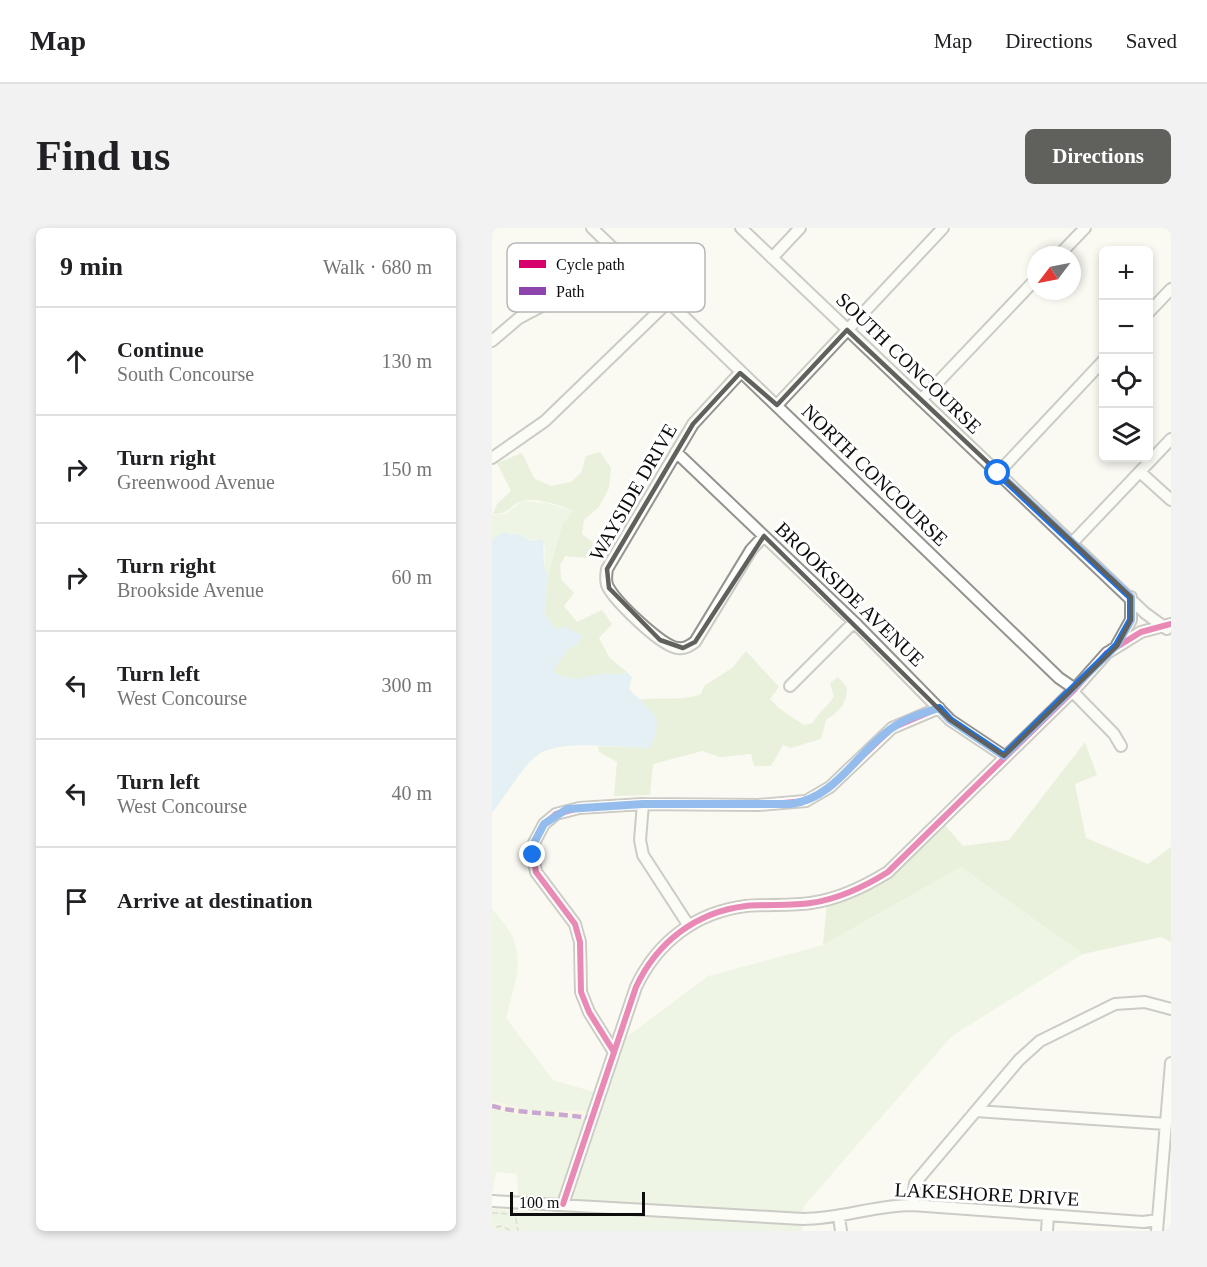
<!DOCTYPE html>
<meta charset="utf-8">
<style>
body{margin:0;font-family:"Times New Roman",serif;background:#f2f2f2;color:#202124}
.controls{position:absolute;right:18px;top:18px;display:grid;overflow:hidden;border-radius:9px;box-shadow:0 3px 9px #0003}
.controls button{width:54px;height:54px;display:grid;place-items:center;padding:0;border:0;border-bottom:2px solid #e0e0e0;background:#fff;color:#202124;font:30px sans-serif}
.compass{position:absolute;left:535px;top:18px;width:54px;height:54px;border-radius:50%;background:#fff;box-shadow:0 3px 9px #0003;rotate:238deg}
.scale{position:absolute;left:18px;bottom:15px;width:135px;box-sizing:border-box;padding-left:6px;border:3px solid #0d0d0d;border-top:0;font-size:16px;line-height:21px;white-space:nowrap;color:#0d0d0d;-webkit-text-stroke:4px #fff;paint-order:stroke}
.stop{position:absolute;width:18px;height:18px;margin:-14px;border:4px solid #1a73e8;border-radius:50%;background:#fff}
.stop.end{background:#1a73e8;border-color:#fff;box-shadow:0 2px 6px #0008}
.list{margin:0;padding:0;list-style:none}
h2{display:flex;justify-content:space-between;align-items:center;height:78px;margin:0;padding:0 24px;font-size:26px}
h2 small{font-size:20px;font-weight:400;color:#757577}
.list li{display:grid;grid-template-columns:39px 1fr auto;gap:18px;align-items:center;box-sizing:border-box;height:108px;padding:0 24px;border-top:2px solid #e0e0e0}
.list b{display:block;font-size:22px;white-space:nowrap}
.list p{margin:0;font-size:20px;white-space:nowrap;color:#757577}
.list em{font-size:20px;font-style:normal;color:#757577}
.icon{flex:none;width:33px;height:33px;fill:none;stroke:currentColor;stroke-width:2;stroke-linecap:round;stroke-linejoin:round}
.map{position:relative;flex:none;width:679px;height:1003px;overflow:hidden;border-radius:9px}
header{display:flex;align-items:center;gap:36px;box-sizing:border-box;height:84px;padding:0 30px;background:#fff;border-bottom:2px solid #e0e0e0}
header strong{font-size:28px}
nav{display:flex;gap:33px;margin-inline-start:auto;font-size:21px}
.intro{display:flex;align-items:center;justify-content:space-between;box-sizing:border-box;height:144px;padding:0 36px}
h1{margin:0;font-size:42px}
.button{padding:15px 27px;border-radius:9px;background:#60605d;color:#fff;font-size:21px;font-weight:700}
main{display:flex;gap:36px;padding:0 36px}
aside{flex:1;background:#fff;border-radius:9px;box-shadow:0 3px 9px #0003}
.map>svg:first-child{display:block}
.green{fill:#e3efd3}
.forest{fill:#d4e7c1}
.sand{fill:#f9f2d4}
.water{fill:#cae4f3}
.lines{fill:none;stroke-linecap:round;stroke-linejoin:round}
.minor-casing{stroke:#949390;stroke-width:14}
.path{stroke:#b8b8b6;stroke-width:1.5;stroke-dasharray:6 3;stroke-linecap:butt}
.minor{stroke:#fefefd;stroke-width:10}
.quiet{stroke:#8e44ad;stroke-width:4.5;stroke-dasharray:9 4.5;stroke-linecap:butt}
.cycleway-casing{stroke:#fff;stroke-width:10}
.cycleway{stroke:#d6006c;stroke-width:6}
.route{stroke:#1a73e8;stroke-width:8}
.marked{fill:none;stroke:#60605d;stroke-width:4.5;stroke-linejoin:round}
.labels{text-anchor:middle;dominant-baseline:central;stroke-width:6;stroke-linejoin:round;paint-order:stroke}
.street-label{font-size:20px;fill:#0d0d0d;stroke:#fff}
.key{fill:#fff;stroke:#b6b6b6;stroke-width:1.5}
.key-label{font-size:16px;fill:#0d0d0d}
</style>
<header>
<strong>Map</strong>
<nav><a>Map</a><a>Directions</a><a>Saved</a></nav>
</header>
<div class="intro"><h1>Find us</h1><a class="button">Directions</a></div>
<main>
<aside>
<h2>9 min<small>Walk · 680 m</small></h2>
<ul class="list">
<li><svg class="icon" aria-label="ahead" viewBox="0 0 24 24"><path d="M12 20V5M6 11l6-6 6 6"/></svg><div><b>Continue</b><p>South Concourse</p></div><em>130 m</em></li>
<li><svg class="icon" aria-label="right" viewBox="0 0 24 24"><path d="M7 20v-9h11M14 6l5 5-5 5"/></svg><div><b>Turn right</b><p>Greenwood Avenue</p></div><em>150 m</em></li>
<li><svg class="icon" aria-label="right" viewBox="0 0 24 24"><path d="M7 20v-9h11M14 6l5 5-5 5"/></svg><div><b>Turn right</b><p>Brookside Avenue</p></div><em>60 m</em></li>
<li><svg class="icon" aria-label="left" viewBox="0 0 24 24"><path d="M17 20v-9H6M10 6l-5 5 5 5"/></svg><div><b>Turn left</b><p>West Concourse</p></div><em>300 m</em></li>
<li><svg class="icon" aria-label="left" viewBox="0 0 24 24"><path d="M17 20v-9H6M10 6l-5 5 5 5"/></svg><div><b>Turn left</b><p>West Concourse</p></div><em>40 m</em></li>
<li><svg class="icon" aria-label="arrive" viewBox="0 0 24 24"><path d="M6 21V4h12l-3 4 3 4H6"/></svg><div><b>Arrive at destination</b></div></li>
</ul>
</aside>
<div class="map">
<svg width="679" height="1003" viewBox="0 0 679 1003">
<rect width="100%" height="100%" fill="#faf9f2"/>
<path class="green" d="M30 273 54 275 82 283 70 297 56 348 52 339 53 319 28 306 20 307 11 304 0 311V287L14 286Z
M469 639 591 726 460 808 312 978 310 1003H0V981L44 984 57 988 69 972 26 968 25 946 4 944 0 966V881L24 886 92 891 94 884 37 883 0 873V681C38 721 26 742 14 790L61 852 109 866 129 813 216 748 331 717Z"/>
<path class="forest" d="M108 224 119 240 117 260 107 279 92 292 90 306 114 325 96 330 73 328 68 337 69 351 82 365 72 378 85 394 110 382 120 396 107 410 117 429 135 444C126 448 121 445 112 446 89 449 84 456 60 444L75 422 87 415 90 407 65 402 52 385 56 348 70 297 81 283C68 277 44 269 30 273 17 277 19 286 1 286L5 276 19 263 5 235 30 225 42 250 59 258 79 254 89 245 94 228Z
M254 423 287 459 278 471 288 481 312 497 321 495C326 484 336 479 342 468L338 455 346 449 355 459C355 476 348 483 334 492L329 511 299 520 291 517 279 538H262L259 526 228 529 210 523 161 536 158 567 122 568 125 534 107 524 106 518 158 520C169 498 166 485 146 472 168 468 190 474 209 466L212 458 240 440Z
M593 514 605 547 583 556 594 610 656 636 679 619V714L669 709 591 726 469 639 331 717 335 673 411 634 450 594 471 618 517 612Z"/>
<path class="sand" d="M0 873 37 883H94L92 891 24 886 0 881Z"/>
<path class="water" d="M11 304 20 307 28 306 39 313 51 311 52 339 56 348 52 385 65 402 73 398 90 407 87 415 75 422 61 444C84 456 89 448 112 446 121 445 126 448 135 444L140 449 137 461C157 483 175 486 158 520 130 521 65 509 43 529 28 542 13 569 0 585V311Z"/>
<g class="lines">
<g class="minor-casing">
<path id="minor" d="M100 0 567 450 583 461
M249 0 653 385 675 401
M567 27 593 0
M280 30 308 0
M656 85 679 61
M0 113 27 90 63 71 98 62 131 63 159 58
M248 145 201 196 115 341C114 347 113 354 116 359 124 374 170 419 186 420 193 421 197 418 203 414L259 322 272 308
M429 172 544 51
M285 177 451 0
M184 224 362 394 458 492 512 528
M0 230 53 193 175 75
M648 244 679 272
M506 245 612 132
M580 315 679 211
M625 417 639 392V369
M298 458 362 394
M580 463 622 506 629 518
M151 576 148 612 151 627 197 698
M122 824 97 784 89 764 88 714 83 696 44 644 41 626 42 615 52 596 64 586 87 580 151 576 266 577 314 573 338 559 400 500 447 480
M484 883 674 896
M0 973 311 991C349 991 383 977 420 977L651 994 666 992
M71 976 144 759C165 714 204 684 254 678 276 676 298 678 319 675 347 671 372 659 396 644L583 461 615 425 649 404 679 396
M420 977 423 955 527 832 548 813 623 776 653 774 679 781
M347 989 349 1003
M555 1003 556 988
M665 1003 679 835"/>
</g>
<path class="path" d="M0 985 23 986 26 1003
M4 999 10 998 19 1003"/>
<use href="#minor" class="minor"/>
<path class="quiet" d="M0 878C33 887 66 884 100 891"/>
<g class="cycleway-casing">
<path id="cycleway" d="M122 824 97 784 89 764 88 714 83 696 44 644 41 626 42 615 52 596 64 586 87 580 151 576 266 577 314 573 338 559 400 500 447 480
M71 976 144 759C165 714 204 684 254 678 276 676 298 678 319 675 347 671 372 659 396 644L583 461 615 425 649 404 679 396"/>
</g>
<use href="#cycleway" class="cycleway"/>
</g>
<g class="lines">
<path class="route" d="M41 627 42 615 52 596 75 581 151 576H299C344 570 365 524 400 500 414 490 431 485 447 480L458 492 512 528 625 417 639 392V369L506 245"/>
</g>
<path d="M0 0H679V1003H0ZM355 102 639 369V392L625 418 512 528 458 492 272 308 203 414 191 420 168 412 117 360 115 341 201 196 248 145 285 177Z" fill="#faf9f2" fill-opacity=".55" fill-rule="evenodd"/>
<path class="marked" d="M355 102 639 369V392L625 418 512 528 458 492 272 308 203 414 191 420 168 412 117 360 115 341 201 196 248 145 285 177Z"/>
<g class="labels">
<g class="street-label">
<text transform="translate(417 135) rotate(44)">SOUTH CONCOURSE</text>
<text transform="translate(383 247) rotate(44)">NORTH CONCOURSE</text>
<text transform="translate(141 264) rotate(-60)">WAYSIDE DRIVE</text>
<text transform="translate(358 366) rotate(44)">BROOKSIDE AVENUE</text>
<text transform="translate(495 966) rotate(3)">LAKESHORE DRIVE</text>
</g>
</g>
<rect x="15" y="15" width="198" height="69" rx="9" class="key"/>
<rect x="27" y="32" width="27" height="8" fill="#d6006c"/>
<rect x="27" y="59" width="27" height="8" fill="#8e44ad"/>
<g class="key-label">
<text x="64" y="42">Cycle path</text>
<text x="64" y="69">Path</text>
</g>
</svg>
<div class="controls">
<button>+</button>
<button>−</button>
<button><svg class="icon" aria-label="locate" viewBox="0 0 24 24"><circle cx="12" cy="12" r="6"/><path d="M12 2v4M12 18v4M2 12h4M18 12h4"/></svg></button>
<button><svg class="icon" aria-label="layers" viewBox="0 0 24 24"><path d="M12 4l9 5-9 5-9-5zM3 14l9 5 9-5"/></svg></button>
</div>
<svg class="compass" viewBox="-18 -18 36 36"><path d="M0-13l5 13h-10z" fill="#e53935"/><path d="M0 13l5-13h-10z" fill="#757577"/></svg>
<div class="scale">100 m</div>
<div class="stop" style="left:506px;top:245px"></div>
<div class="stop end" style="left:41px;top:627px"></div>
</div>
</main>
